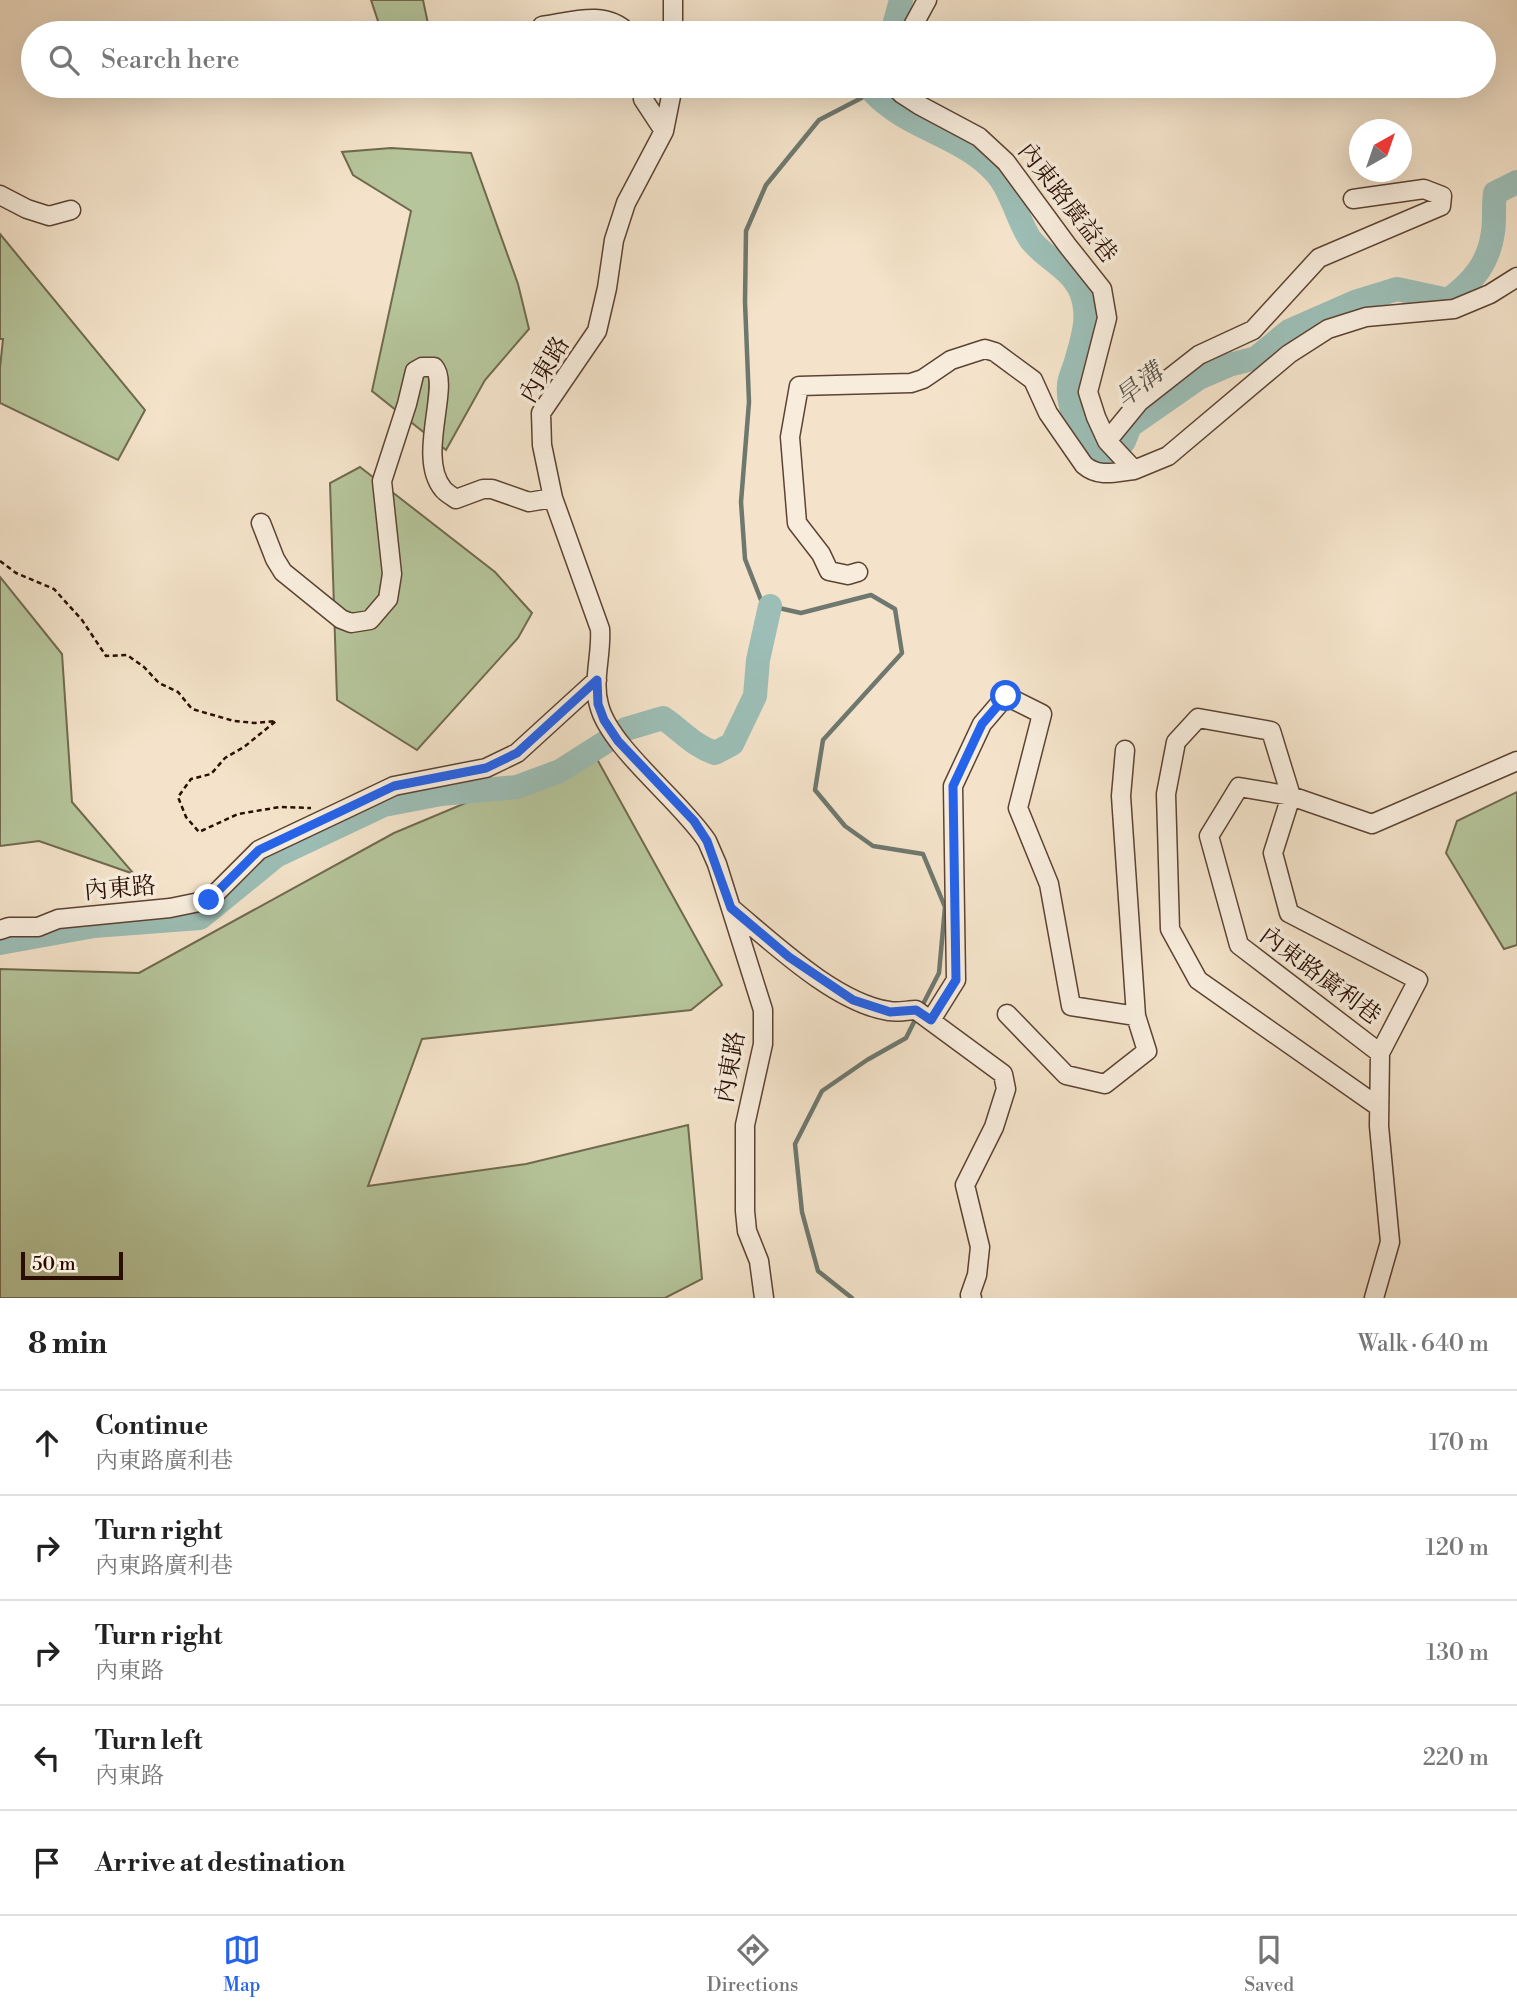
<!DOCTYPE html>
<meta charset="utf-8">
<style>
body{margin:0;font-family:"Libre Bodoni","Noto Serif TC",serif;background:#f6f6f6;color:#222}
.compass{position:absolute;left:1349px;top:119px;width:63px;height:63px;border-radius:50%;background:#fff;box-shadow:0 7px 28px #0002;rotate:40deg}
.scale{position:absolute;left:21px;bottom:18px;width:102px;box-sizing:border-box;padding-left:7px;border:4px solid #290e01;border-top:0;font-size:19px;line-height:24px;white-space:nowrap;color:#290e01;-webkit-text-stroke:5px #f8eddd;paint-order:stroke}
.stop{position:absolute;width:21px;height:21px;margin:-16px;border:5px solid #2563eb;border-radius:50%;background:#fff}
.stop.end{background:#2563eb;border-color:#fff;box-shadow:0 2px 7px #0008}
.list{margin:0;padding:0;list-style:none}
h2{display:flex;justify-content:space-between;align-items:center;height:91px;margin:0;padding:0 28px;font-size:30px}
h2 small{font-size:23px;font-weight:400;color:#767676}
.list li{display:grid;grid-template-columns:46px 1fr auto;gap:21px;align-items:center;box-sizing:border-box;height:105px;padding:0 28px;border-top:2px solid #e0e0e0}
.list b{display:block;font-size:26px;white-space:nowrap}
.list p{margin:0;font-size:23px;white-space:nowrap;color:#767676}
.list em{font-size:23px;font-style:normal;color:#767676}
.icon{flex:none;width:38px;height:38px;fill:none;stroke:currentColor;stroke-width:2;stroke-linecap:round;stroke-linejoin:round}
.map{position:relative;flex:none;width:1517px;height:1298px;overflow:hidden}
.search{position:absolute;background:#fff;box-shadow:0 7px 28px #0002;left:21px;right:21px;top:21px;height:77px;display:flex;align-items:center;gap:18px;box-sizing:border-box;padding:0 24px;border-radius:38px;color:#767676;font-size:26px}
.sheet{height:616px;background:#fff}
nav{display:flex;justify-content:space-around;align-items:center;box-sizing:border-box;height:98px;border-top:2px solid #e0e0e0;background:#fff;font-size:19px;color:#767676}
nav a{display:grid;justify-items:center;gap:4px}
nav .on{color:#2563eb}
.map>svg:first-child{display:block}
.green{fill:#b6c59b;stroke:#706a4e;stroke-width:2}
.lines{fill:none;stroke-linecap:round;stroke-linejoin:round}
.stream{stroke:#6e786e;stroke-width:4.5}
.river{stroke:#9cbeb6;stroke-width:24}
.minor-casing{stroke:#5c4333;stroke-width:21}
.path{stroke:#290e01;stroke-width:2.5;stroke-dasharray:5 3.5;stroke-linecap:butt}
.minor{stroke:#f8eddd;stroke-width:18}
.route{stroke:#2563eb;stroke-width:9}
.labels{text-anchor:middle;dominant-baseline:central;stroke-width:7;stroke-linejoin:round;paint-order:stroke}
.street-label{font-size:24px;fill:#290e01;stroke:#f8eddd}
.water-label{font-size:26px;font-style:italic;fill:#575449;stroke:#f8eddd}
</style>
<div class="map">
<svg width="1517" height="1298" viewBox="0 0 1517 1298">
<rect width="100%" height="100%" fill="#f4e3ca"/>
<filter id="stains"><feTurbulence type="fractalNoise" baseFrequency=".00286" numOctaves="4"/><feColorMatrix values="0 0 0 0 .2 0 0 0 0 .09 0 0 0 0 .02 0 0 0 .5 -.17"/></filter>
<radialGradient id="worn" r=".72"><stop offset=".6" stop-color="#630" stop-opacity="0"/><stop offset="1" stop-color="#630" stop-opacity=".3"/></radialGradient>
<path class="green" d="M371 0H423L430 33H382Z
M391 148 471 153 518 284 529 329 485 380 446 450 372 391 411 211 353 175 342 152Z
M0 234 145 410 118 460 0 403V368L3 339H0Z
M360 467 495 572 532 613 518 638 417 750 337 700 330 483Z
M0 577 62 654 72 802 134 874 39 841 0 846Z
M592 750 722 985 691 1010 422 1039 368 1186 526 1164 688 1125 702 1279 665 1298H0V969L139 973 394 833Z
M1517 792V945L1504 949 1446 853 1457 821Z"/>
<g class="lines">
<path class="stream" d="M873 92 819 120 766 185 746 231 745 302 749 402 741 502 745 559 761 600 770 606 801 613 871 595 895 609 902 653 823 740 815 790 845 826 873 846 923 854 945 907 939 973 921 1008
M852 1298 818 1271 802 1212 795 1144 822 1091 867 1060 906 1038 917 1016"/>
<path class="river" d="M892 33 901 0
M873 86V92C907 129 962 135 996 173 1012 191 1017 219 1030 239 1045 259 1071 268 1081 292 1091 318 1082 340 1075 365 1073 371 1069 379 1069 385 1067 405 1080 440 1095 453 1099 456 1105 456 1110 458L1124 441 1130 426 1199 378 1229 365 1256 358 1289 331 1355 302 1397 289 1448 300C1472 283 1489 263 1493 232 1495 220 1493 206 1495 193L1517 182
M0 943 94 926 200 918 276 856 384 805 441 794 517 787 560 771 626 729 663 718C681 730 695 747 715 753L732 744 755 696 758 660 770 606"/>
<g class="minor-casing">
<path id="minor" d="M673 0V33
M544 33 542 26C571 22 605 9 628 33
M909 33 927 0
M642 86 643 99 664 131
M673 86 664 131 626 203 614 240 607 288 597 331 541 413 542 445 553 498 600 629C602 654 592 681 599 705 609 747 680 800 707 841L717 864 763 1010V1044L745 1125V1211L747 1231 759 1261 764 1298
M894 86 902 94 919 105 979 137 1006 162 1067 245 1102 289 1107 318 1088 392 1096 417 1107 441 1134 470 1168 456 1289 354 1328 329 1366 317 1454 309 1490 294 1517 277
M0 195 27 209 49 216 71 210
M1107 441 1139 402 1199 355 1253 330 1319 258 1441 206 1442 196 1424 189 1353 199
M261 523 275 559 283 572 341 619 351 623 370 620 388 599 392 574 382 481 407 404 415 371 422 367H434C451 385 416 457 443 489 446 493 452 496 456 499L483 489H492L529 502 553 498
M858 572 848 575 829 571 821 554 797 523 790 437 799 386 911 383 923 379 951 360 985 349 995 352 1033 380 1048 413 1084 465C1099 478 1116 472 1134 470
M731 908C772 942 835 1003 889 1011 898 1013 908 1010 916 1010L1003 1074 1006 1089 994 1127 965 1185 980 1247 977 1275 970 1295 972 1298
M0 930 9 927H38L58 919 170 908 209 900 259 850 352 806 394 786 486 768 517 753 597 680
M1007 1014 1066 1075 1105 1084 1147 1051 1136 1016
M931 1020 956 980 953 786 982 724 1006 696 1042 714 1018 808 1049 884 1071 1006 1136 1016 1121 796 1125 750
M1379 1107 1198 980 1170 929 1166 794 1176 742 1198 718 1271 731 1291 796 1273 853 1289 913 1418 980 1380 1053
M1374 1298 1390 1242 1379 1126 1380 1053 1239 945 1209 836 1239 787 1291 796 1372 824 1517 761"/>
</g>
<path class="path" d="M0 561 16 573 54 589 82 620 106 656 127 655 144 667 159 683 178 692 192 709 234 721 255 723 276 721 244 747 225 758 211 774 191 779 178 797 186 817 199 832 238 814 280 807 311 808"/>
<use href="#minor" class="minor"/>
</g>
<g class="lines">
<path class="route" d="M209 900 259 850 352 806 394 786 486 768 517 753 597 680 598 704 604 720 618 741 694 821 707 841 731 908 789 957 853 1000 890 1012 916 1010 931 1020 956 980 953 786 982 724 1006 696"/>
</g>
<g class="labels">
<g class="street-label">
<text transform="translate(1067 203) rotate(52)">內東路廣益巷</text>
<text transform="translate(545 370) rotate(-59)">內東路</text>
<text transform="translate(120 889) rotate(-5)">內東路</text>
<text transform="translate(1320 976) rotate(37)">內東路廣利巷</text>
<text transform="translate(731 1067) rotate(-80)">內東路</text>
</g>
<g class="water-label">
<text transform="translate(1139 386) rotate(-38)">旱溝</text>
</g>
</g>
<rect width="100%" height="100%" filter="url(#stains)"/>
<rect width="100%" height="100%" fill="url(#worn)"/>
</svg>
<svg class="compass" viewBox="-18 -18 36 36"><path d="M0-13l5 13h-10z" fill="#e53935"/><path d="M0 13l5-13h-10z" fill="#767676"/></svg>
<div class="scale">50 m</div>
<div class="stop" style="left:1006px;top:696px"></div>
<div class="stop end" style="left:209px;top:900px"></div>
<div class="search"><svg class="icon" aria-label="search" viewBox="0 0 24 24"><circle cx="10" cy="10" r="6"/><path d="M15 15l6 6"/></svg>Search here</div>
</div>
<section class="sheet">
<h2>8 min<small>Walk · 640 m</small></h2>
<ul class="list">
<li><svg class="icon" aria-label="ahead" viewBox="0 0 24 24"><path d="M12 20V5M6 11l6-6 6 6"/></svg><div><b>Continue</b><p>內東路廣利巷</p></div><em>170 m</em></li>
<li><svg class="icon" aria-label="right" viewBox="0 0 24 24"><path d="M7 20v-9h11M14 6l5 5-5 5"/></svg><div><b>Turn right</b><p>內東路廣利巷</p></div><em>120 m</em></li>
<li><svg class="icon" aria-label="right" viewBox="0 0 24 24"><path d="M7 20v-9h11M14 6l5 5-5 5"/></svg><div><b>Turn right</b><p>內東路</p></div><em>130 m</em></li>
<li><svg class="icon" aria-label="left" viewBox="0 0 24 24"><path d="M17 20v-9H6M10 6l-5 5 5 5"/></svg><div><b>Turn left</b><p>內東路</p></div><em>220 m</em></li>
<li><svg class="icon" aria-label="arrive" viewBox="0 0 24 24"><path d="M6 21V4h12l-3 4 3 4H6"/></svg><div><b>Arrive at destination</b></div></li>
</ul>
</section>
<nav>
<a class="on"><svg class="icon" aria-label="map" viewBox="0 0 24 24"><path d="M3 6l6-2 6 2 6-2v14l-6 2-6-2-6 2zM9 4v14M15 6v14"/></svg>Map</a>
<a><svg class="icon" aria-label="directions" viewBox="0 0 24 24"><path d="M12 3l9 9-9 9-9-9zM9 14v-3h6M13 9l2 2-2 2"/></svg>Directions</a>
<a><svg class="icon" aria-label="saved" viewBox="0 0 24 24"><path d="M7 4h10v16l-5-4-5 4z"/></svg>Saved</a>
</nav>
